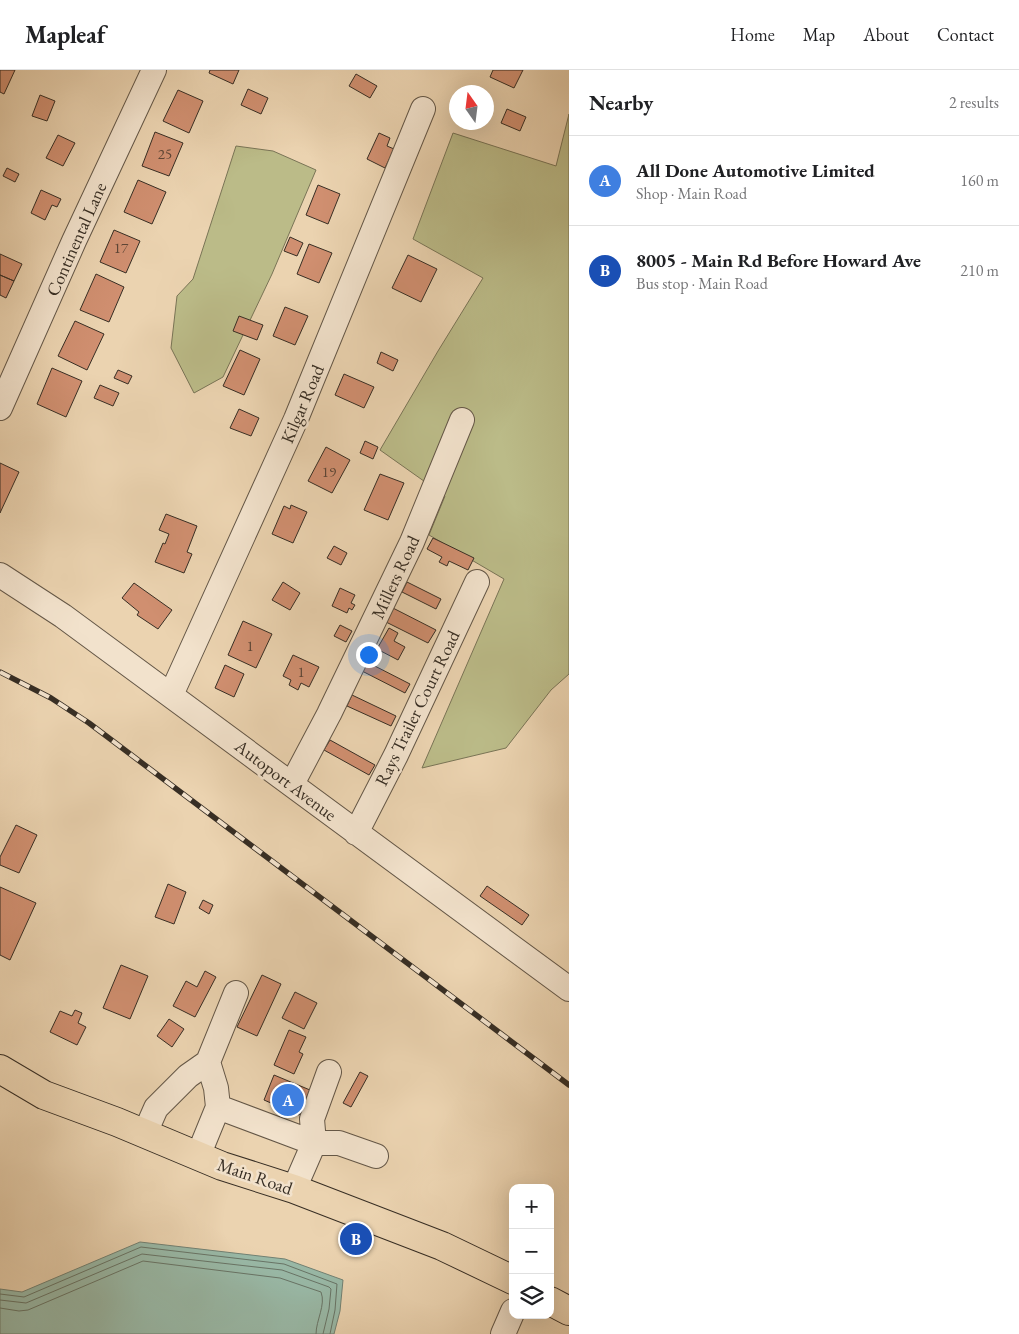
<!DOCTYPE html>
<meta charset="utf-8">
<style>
body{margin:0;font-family:"EB Garamond",serif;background:#f2f2f2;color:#202124}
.controls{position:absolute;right:15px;bottom:15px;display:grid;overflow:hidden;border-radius:10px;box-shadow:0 5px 20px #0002}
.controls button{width:45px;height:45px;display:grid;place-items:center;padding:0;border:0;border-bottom:1px solid #e0e0e0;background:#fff;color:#202124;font:25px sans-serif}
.compass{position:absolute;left:449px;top:15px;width:45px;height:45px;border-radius:50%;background:#fff;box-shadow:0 5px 20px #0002;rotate:346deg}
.you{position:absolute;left:368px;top:584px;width:18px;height:18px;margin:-12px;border:4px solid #fff;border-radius:50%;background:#1a73e8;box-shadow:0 0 0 8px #1a73e833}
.badge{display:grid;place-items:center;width:32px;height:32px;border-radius:50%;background:#8f2418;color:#fff;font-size:16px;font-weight:700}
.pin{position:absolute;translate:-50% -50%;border:2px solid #fff;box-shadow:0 1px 5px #0006}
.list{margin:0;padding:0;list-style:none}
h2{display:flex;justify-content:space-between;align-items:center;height:65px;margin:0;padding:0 20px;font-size:21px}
h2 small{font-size:16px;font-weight:400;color:#757577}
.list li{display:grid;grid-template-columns:32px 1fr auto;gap:15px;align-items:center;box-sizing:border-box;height:90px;padding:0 20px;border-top:1px solid #e0e0e0}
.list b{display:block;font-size:19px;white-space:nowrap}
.list p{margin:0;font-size:16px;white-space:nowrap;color:#757577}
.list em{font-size:16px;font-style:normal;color:#757577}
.icon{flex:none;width:28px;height:28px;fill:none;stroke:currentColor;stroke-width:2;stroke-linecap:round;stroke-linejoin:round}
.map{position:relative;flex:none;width:569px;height:1264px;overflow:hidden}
header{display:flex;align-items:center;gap:30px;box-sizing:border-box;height:70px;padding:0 25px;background:#fff;border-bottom:1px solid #e0e0e0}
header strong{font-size:24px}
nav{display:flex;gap:28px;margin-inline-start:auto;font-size:18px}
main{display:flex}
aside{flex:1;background:#fff}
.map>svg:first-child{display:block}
.green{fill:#bb8;stroke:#797456}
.water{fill:#99b9a7;stroke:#728173}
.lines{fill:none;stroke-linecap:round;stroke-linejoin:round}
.shore{stroke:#687466;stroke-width:1}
.building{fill:#d08f70;stroke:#372e24}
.minor-casing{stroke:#645747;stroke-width:26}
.major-casing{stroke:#372e24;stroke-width:30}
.minor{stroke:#f2e2cc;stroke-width:24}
.major{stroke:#ebd3b0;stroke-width:28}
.rail-casing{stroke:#372e24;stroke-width:5.5}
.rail{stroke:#f2e2cc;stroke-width:4;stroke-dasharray:11;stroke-linecap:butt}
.labels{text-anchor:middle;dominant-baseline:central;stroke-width:5;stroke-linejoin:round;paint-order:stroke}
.number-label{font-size:15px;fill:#5d4637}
.street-label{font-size:18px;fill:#372e24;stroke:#f2e2cc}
</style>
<header>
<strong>Mapleaf</strong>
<nav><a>Home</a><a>Map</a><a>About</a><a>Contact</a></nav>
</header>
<main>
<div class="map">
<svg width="569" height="1264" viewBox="0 0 569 1264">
<rect width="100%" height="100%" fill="#ebd3b0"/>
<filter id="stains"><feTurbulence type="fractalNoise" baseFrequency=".004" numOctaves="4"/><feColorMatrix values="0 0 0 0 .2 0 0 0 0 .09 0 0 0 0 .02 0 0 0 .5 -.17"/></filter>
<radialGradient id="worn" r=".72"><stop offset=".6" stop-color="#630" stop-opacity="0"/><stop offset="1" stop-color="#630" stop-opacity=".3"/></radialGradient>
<path class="green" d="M569 44V604L551 620 506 678 422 698 504 509 429 465 445 426 380 380 438 281 483 208 413 169 453 63 556 96Z
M236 76 273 81 316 100 272 204 223 307 194 323 171 278 177 226 193 209Z"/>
<path class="water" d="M140 1172 285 1189 343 1210 340 1241 334 1264H0V1219L22 1222Z"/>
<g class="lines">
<path class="shore" d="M0 1224 24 1227 141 1177 284 1194 337 1214 335 1240 330 1264
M0 1230 26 1233 142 1184 282 1200 329 1217 331 1219 329 1239 323 1264
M0 1238 19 1241 28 1240 143 1191 280 1208 321 1222C326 1235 316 1250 316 1264"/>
</g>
<path class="building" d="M0 0H15L4 24 0 22Z
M210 0H239L233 14 209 3Z
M493 0H523L514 18 490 7Z
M356 4 377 16 370 28 349 16Z
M248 19 268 28 261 44 241 35Z
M178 20 203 31 189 63 163 51Z
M40 25 55 31 47 51 32 46Z
M507 39 526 47 520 61 501 53Z
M155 62 183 73 169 106 142 96Z
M379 63 390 68 387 76 394 79 385 98 367 89Z
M58 65 75 73 63 96 46 88Z
M7 98 19 104 15 112 3 106Z
M138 110 166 122 152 154 124 142Z
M318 115 340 124 328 154 306 145Z
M41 120 61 129 57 137 52 135 45 150 31 143Z
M114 160 140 171 126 203 100 192Z
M290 167 303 173 297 186 284 181Z
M309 174 332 183 319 213 297 204Z
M0 184 22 194 14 211 0 205Z
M408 185 437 199 421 232 392 218Z
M96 204 124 217 109 252 80 240Z
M0 205 14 211 6 228 0 225Z
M285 237 308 246 295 275 273 266Z
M239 246 263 255 257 270 233 261Z
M75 251 104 264 87 300 58 286Z
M240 280 260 289 244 325 223 316Z
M381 282 398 290 393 301 377 293Z
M52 298 82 311 66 347 37 334Z
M118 300 132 306 128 314 114 308Z
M344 304 374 317 364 338 335 325Z
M100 315 119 323 113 336 94 328Z
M239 339 259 348 251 366 230 358Z
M365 371 378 377 373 389 360 383Z
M326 377 350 390 332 423 308 411Z
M0 393 19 402 0 443Z
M380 404 404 413 388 450 364 440Z
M291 435 307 442 293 473 272 464 284 436 290 439Z
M166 444 197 456 187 482 192 484 184 503 155 492 163 473 165 474 169 464 159 460Z
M433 468 474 488 468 500 449 491 447 496 439 492 442 487 427 479Z
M334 476 347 483 341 495 327 488Z
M283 512 300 523 290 540 272 530Z
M407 512 441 529 436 539 402 522Z
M134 513 172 540 158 559 137 545 139 542 122 528Z
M340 518 355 525 351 533 355 535 352 540 349 538 347 543 332 536Z
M389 536 436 560 428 573 382 550Z
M243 551 272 564 256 598 228 585Z
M340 555 352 561 346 572 334 566Z
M389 558 398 563 394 571 405 577 398 590 377 579Z
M293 585 319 597 309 617 301 613 298 620 289 615 291 610 283 606Z
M367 592 410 614 405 623 362 601Z
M225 595 244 604 234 627 215 618Z
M352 625 396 646 391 656 347 636Z
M330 670 375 695 369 705 324 680Z
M16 755 37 765 19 803 0 795V787Z
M168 814 186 822 174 854 155 847Z
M487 816 529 845 522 855 480 826Z
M0 817 36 833 10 890 0 885Z
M203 830 213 835 209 844 199 838Z
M121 895 148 906 130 949 103 938Z
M205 901 216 907 195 947 173 936 186 911 197 917Z
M262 905 281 914 257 966 237 957Z
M295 922 317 933 304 959 282 948Z
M75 940 82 943 78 953 86 957 77 975 50 962 60 941 72 946Z
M169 949 184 959 172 977 157 966Z
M289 960 306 967 299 982 303 984 294 1004 274 995Z
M360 1002 368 1006 351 1037 343 1033Z
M274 1005 310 1020 299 1045 264 1030Z"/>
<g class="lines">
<g class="minor-casing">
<path id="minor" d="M0 338 74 171 154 0
M0 505 63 546 569 919
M171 625 296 349 423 39
M292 714 329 644 412 472 462 350
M356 763 396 685 477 512
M208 992 216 1018 218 1037
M145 1063 156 1038 188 1006 208 992 236 923
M198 1086 218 1037 314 1073H339L376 1086
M294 1119 314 1073 312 1049 329 1002
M503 1264 513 1241"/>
</g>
<g class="major-casing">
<path id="major" d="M0 999 44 1025 117 1052 222 1096 294 1119 442 1176 513 1210
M550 1231 569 1241"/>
</g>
<use href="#minor" class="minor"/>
<use href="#major" class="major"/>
<g class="rail-casing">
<path id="rail" d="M0 602 51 628 89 653 569 1015"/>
</g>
<use href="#rail" class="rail"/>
</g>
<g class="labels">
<g class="number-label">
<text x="165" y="83">25</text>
<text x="121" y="177">17</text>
<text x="329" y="401">19</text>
<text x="250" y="575">1</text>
<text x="301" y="601">1</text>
</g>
<g class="street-label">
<text transform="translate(76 169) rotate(-66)">Continental Lane</text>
<text transform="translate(302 334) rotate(-67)">Kilgar Road</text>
<text transform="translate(395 507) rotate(-65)">Millers Road</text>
<text transform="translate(417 638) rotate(-64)">Rays Trailer Court Road</text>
<text transform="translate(286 710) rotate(37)">Autoport Avenue</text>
<text transform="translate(255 1106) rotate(19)">Main Road</text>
</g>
</g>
<rect width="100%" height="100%" filter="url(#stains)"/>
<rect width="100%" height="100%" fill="url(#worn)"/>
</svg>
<div class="controls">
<button>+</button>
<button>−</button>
<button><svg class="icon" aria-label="layers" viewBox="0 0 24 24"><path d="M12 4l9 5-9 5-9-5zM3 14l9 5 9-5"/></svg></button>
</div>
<svg class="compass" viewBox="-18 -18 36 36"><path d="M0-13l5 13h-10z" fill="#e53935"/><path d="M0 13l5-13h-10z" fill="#757577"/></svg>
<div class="you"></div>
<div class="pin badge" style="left:288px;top:1030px;background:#3f7fe0">A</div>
<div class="pin badge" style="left:356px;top:1169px;background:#1a4fb4">B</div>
</div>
<aside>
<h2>Nearby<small>2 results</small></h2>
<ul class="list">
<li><span class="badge" style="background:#3f7fe0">A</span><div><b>All Done Automotive Limited</b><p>Shop · Main Road</p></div><em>160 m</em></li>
<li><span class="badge" style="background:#1a4fb4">B</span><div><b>8005 - Main Rd Before Howard Ave</b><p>Bus stop · Main Road</p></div><em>210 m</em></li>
</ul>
</aside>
</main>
